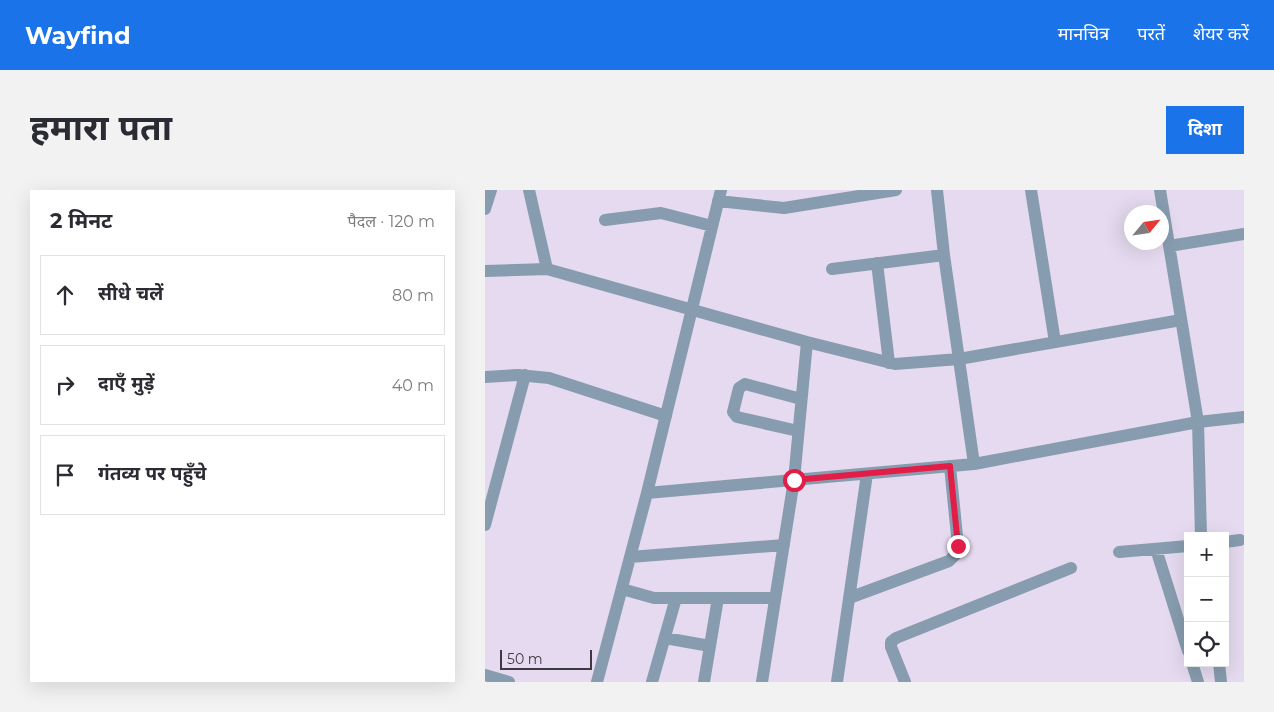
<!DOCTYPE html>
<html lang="hi">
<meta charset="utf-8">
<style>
body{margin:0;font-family:Montserrat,"Noto Sans Devanagari",sans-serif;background:#f2f2f3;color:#2b2b33}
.controls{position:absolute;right:15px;bottom:15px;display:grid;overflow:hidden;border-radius:0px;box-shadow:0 5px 20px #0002}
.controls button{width:45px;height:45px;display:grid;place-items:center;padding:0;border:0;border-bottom:1px solid #e1e1e2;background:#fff;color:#2b2b33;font:25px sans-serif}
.compass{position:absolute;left:639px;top:15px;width:45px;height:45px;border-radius:50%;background:#fff;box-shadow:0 5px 20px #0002;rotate:61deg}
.scale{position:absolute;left:15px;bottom:12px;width:92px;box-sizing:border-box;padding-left:5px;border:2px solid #3d3941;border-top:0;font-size:14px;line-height:18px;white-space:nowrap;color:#3d3941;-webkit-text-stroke:4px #e5daef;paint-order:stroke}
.stop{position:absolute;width:15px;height:15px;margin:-11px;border:4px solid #e11d48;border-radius:50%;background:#fff}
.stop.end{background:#e11d48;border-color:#fff;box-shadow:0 1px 5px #0008}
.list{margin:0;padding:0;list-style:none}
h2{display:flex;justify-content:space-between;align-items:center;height:65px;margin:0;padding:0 20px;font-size:21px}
h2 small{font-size:16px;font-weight:400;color:#7c7c81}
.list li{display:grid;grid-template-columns:32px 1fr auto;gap:15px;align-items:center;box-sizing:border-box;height:80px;margin:0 10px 10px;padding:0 10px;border:1px solid #e1e1e2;border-radius:0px}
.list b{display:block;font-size:19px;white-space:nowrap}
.list em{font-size:16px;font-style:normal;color:#7c7c81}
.icon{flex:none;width:28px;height:28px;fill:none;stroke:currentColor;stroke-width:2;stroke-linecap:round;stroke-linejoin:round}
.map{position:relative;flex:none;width:759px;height:492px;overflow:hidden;border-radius:0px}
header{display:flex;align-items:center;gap:30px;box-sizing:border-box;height:70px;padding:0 25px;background:#1a73e8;color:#fff}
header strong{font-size:24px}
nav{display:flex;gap:28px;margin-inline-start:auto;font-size:18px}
.intro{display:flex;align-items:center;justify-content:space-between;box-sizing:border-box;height:120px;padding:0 30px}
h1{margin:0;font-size:35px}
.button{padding:12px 22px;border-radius:0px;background:#1a73e8;color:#fff;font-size:18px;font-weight:700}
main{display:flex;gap:30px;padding:0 30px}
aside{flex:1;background:#fff;border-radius:0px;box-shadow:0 5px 20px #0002}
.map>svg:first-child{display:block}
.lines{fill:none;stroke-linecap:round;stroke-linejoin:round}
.minor{stroke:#879caf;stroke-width:12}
.route{stroke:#e11d48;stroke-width:6}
</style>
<header>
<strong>Wayfind</strong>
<nav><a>मानचित्र</a><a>परतें</a><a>शेयर करें</a></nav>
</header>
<div class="intro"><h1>हमारा पता</h1><a class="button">दिशा</a></div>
<main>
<aside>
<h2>2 मिनट<small>पैदल · 120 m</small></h2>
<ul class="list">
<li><svg class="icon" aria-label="ahead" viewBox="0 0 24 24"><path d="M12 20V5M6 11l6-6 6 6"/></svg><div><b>सीधे चलें</b></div><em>80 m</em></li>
<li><svg class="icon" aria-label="right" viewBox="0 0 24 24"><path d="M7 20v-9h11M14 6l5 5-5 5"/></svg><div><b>दाएँ मुड़ें</b></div><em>40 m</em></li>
<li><svg class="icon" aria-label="arrive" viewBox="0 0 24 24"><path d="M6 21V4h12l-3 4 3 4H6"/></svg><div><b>गंतव्य पर पहुँचे</b></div></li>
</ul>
</aside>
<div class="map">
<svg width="759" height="492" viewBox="0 0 759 492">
<rect width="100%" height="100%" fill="#e5daef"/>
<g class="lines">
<path class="minor" d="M44 0 62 79
M452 0 459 65 489 274
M546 0 570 152
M675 0 713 232 716 346
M233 11 299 18 411 0
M0 19 6 0
M120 30 176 23 227 36
M684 56 759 44
M392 73 404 173
M347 79 459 65
M0 81 62 79 322 152 410 174 474 169 696 130
M0 187 33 185 64 188 181 226
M313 241 252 227 248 222 254 198 260 194 316 209
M162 303 489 274 713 232 759 227
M0 335 40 185
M740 352 755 350
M671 359 703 461
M634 362 703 356
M145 367 299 355
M137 399 169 408H290
M364 408 464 371 470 365 473 356 465 276
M180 448 225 456
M707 473 713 492
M734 473 736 492
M0 485 24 492
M112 492 162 303 236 0
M167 492 191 408
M219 492 233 408
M277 492 309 290 322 152
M352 492 382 284
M420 492 406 457V452L411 448 586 378"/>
</g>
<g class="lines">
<path class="route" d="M309 290 465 276 473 356"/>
</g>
</svg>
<div class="controls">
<button>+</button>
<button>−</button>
<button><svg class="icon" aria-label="locate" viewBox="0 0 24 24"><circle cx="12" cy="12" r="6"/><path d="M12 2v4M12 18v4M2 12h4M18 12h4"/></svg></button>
</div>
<svg class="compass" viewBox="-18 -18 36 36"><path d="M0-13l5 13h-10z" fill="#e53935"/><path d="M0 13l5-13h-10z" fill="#7c7c81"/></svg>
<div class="scale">50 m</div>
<div class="stop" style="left:309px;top:290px"></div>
<div class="stop end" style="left:473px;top:356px"></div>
</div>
</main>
